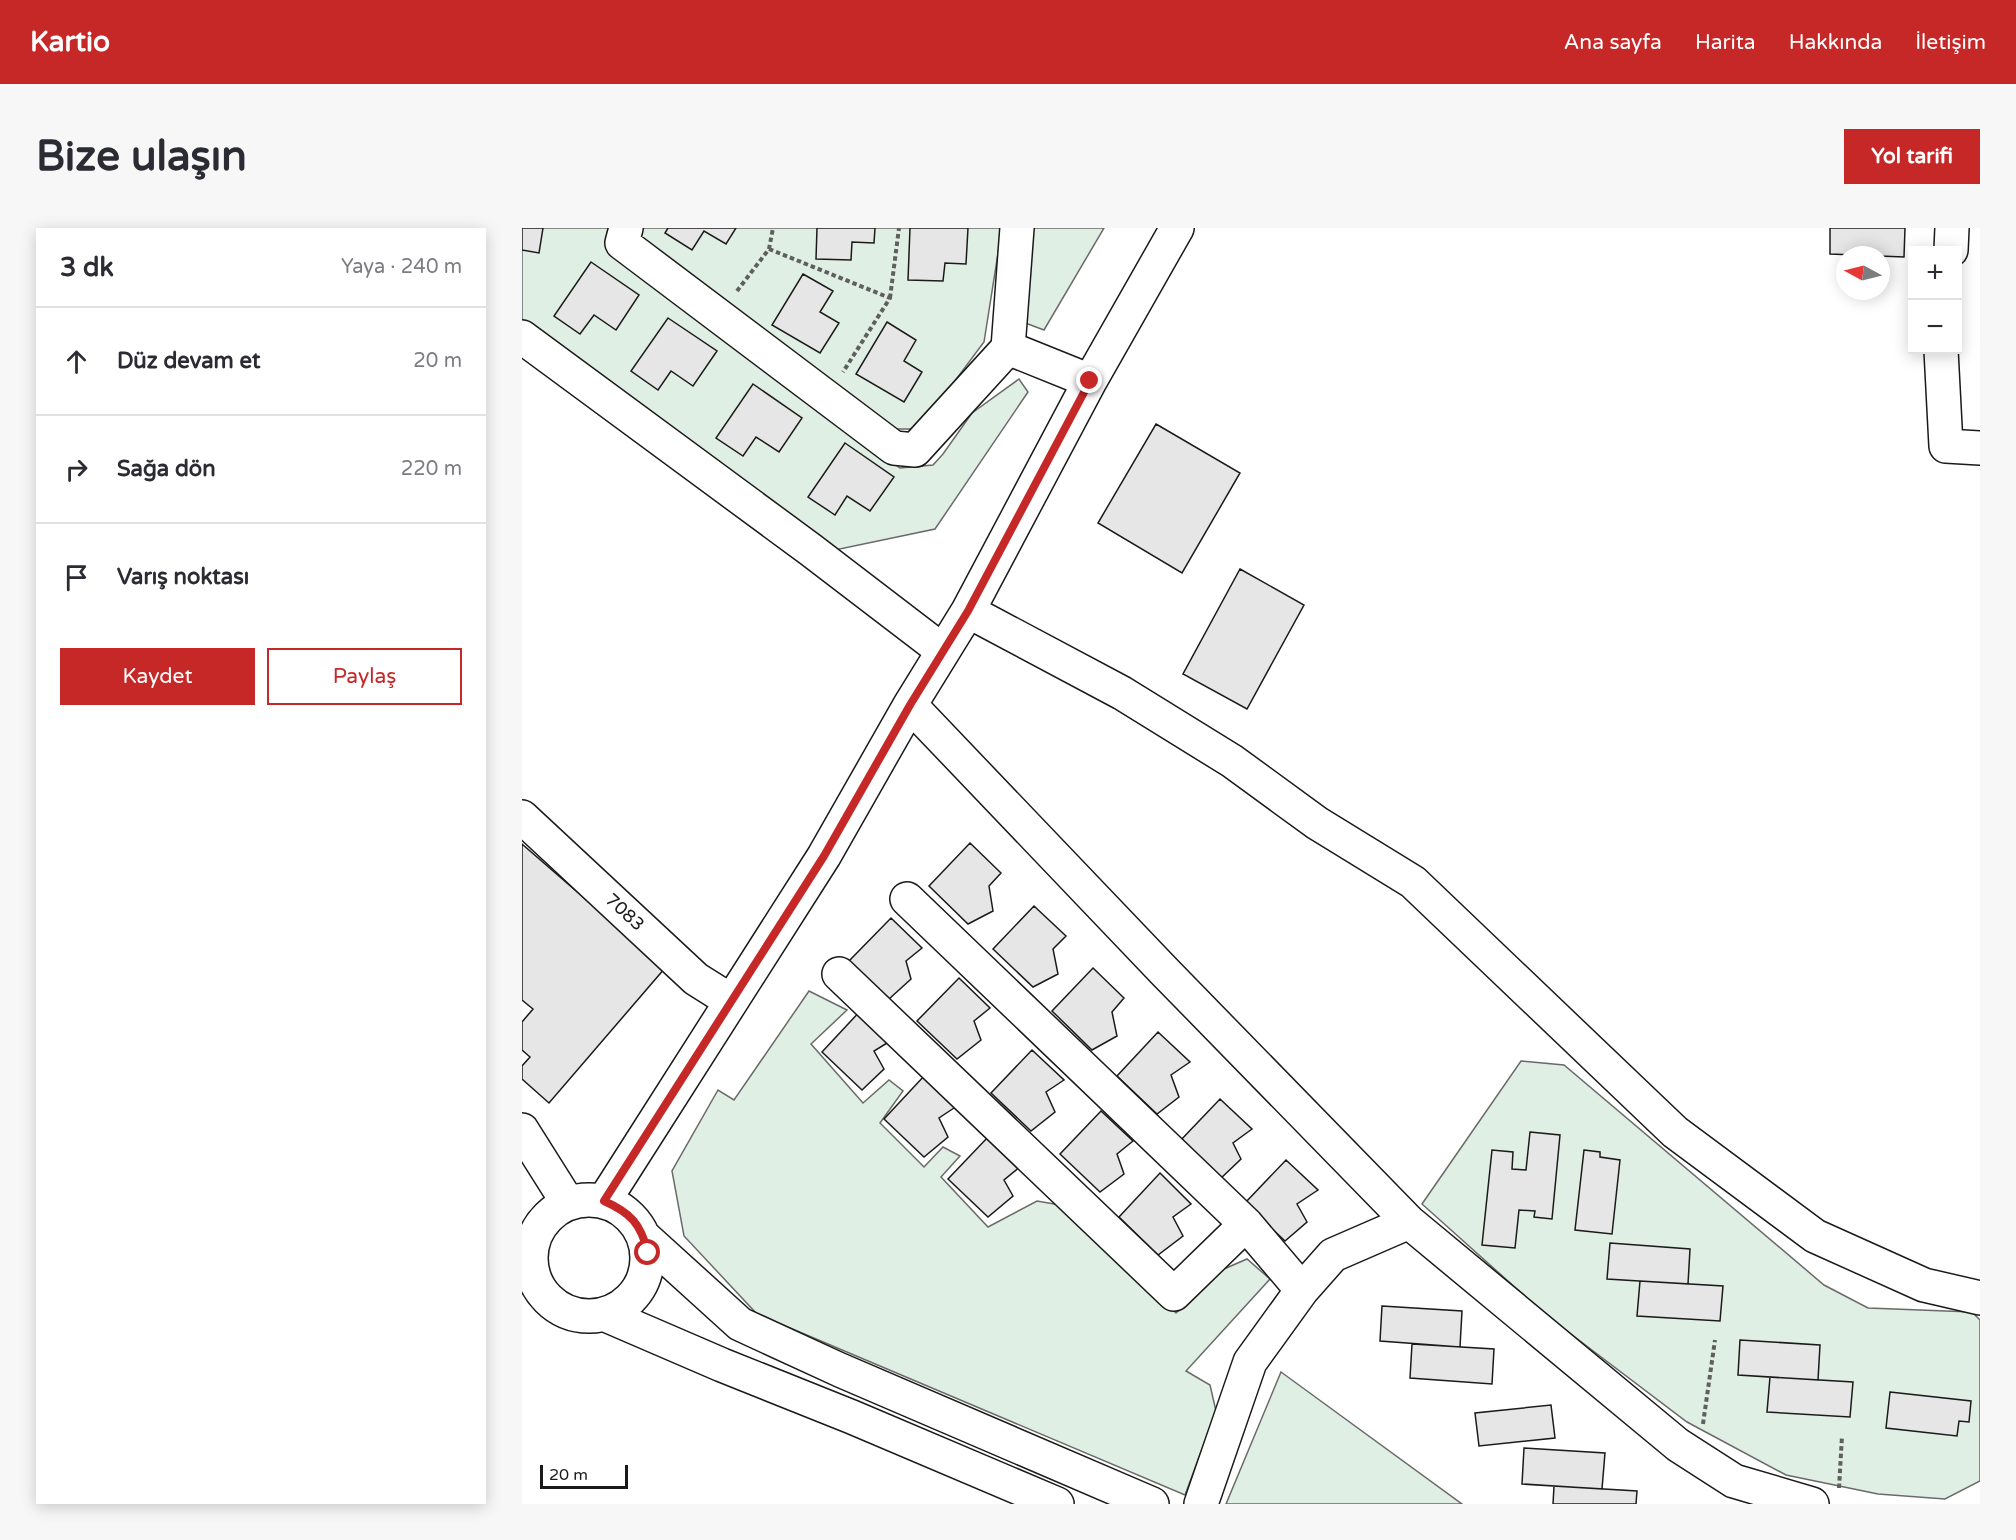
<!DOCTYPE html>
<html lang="tr">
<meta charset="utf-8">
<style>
body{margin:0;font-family:"Varela Round",sans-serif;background:#f7f7f7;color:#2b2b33}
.controls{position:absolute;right:18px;top:18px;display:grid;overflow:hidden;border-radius:0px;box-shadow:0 3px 15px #0003}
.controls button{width:54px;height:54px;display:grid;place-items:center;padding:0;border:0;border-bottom:2px solid #e1e1e2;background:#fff;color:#2b2b33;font:30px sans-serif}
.compass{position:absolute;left:1314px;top:18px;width:54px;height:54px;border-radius:50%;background:#fff;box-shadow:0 3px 15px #0003;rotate:277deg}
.scale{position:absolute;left:18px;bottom:15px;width:88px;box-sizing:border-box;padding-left:6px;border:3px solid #1a1a1a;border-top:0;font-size:16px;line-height:21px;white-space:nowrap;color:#1a1a1a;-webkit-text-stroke:4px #fff;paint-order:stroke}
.stop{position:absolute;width:18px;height:18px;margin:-14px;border:4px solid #c62828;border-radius:50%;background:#fff}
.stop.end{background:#c62828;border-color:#fff;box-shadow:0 2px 6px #0008}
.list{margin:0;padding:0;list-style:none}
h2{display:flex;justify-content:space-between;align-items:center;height:78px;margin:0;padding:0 24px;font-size:26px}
h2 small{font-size:20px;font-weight:400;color:#7c7c81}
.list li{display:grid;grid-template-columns:39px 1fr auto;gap:18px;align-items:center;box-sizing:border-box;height:108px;padding:0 24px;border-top:2px solid #e1e1e2}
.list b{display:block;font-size:22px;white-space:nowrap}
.list em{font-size:20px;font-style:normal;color:#7c7c81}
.actions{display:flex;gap:12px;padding:18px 24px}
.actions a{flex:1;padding:14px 0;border:2px solid #c62828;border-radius:0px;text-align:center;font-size:21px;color:#c62828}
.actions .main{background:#c62828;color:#fff}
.icon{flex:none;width:33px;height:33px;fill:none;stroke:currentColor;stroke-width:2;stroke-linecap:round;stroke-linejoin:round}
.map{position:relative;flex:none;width:1458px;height:1276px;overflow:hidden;border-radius:0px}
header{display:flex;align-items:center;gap:36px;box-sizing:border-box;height:84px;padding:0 30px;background:#c62828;color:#fff}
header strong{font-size:28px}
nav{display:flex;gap:33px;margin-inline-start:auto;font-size:21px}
.intro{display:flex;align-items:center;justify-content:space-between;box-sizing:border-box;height:144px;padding:0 36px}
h1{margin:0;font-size:42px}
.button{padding:15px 27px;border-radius:0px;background:#c62828;color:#fff;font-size:21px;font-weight:700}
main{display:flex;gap:36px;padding:0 36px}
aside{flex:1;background:#fff;border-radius:0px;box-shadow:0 3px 15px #0003}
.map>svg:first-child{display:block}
.green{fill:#e0efe3;stroke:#6a6a6a;stroke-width:1.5}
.building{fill:#e6e6e6;stroke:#1a1a1a;stroke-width:1.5}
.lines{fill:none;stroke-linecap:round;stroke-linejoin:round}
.minor-casing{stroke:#1a1a1a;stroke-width:36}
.major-casing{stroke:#1a1a1a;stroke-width:36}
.path{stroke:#5f5f5f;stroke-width:4;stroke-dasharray:4.5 3;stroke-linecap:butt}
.minor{stroke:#fff;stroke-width:33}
.major{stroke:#fff;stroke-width:33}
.route{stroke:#c62828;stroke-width:8}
.labels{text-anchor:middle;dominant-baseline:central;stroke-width:4.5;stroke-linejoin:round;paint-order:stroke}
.street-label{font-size:18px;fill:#1a1a1a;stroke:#fff}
</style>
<header>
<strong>Kartio</strong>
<nav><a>Ana sayfa</a><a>Harita</a><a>Hakkında</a><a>İletişim</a></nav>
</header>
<div class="intro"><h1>Bize ulaşın</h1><a class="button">Yol tarifi</a></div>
<main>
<aside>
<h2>3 dk<small>Yaya · 240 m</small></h2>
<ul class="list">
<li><svg class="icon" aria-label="ahead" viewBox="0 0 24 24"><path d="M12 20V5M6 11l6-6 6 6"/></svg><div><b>Düz devam et</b></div><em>20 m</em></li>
<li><svg class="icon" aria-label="right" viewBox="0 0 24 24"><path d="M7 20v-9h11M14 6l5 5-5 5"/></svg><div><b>Sağa dön</b></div><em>220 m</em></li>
<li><svg class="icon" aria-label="arrive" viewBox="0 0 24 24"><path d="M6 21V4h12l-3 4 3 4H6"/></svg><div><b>Varış noktası</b></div></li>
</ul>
<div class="actions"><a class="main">Kaydet</a><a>Paylaş</a></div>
</aside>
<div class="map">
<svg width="1458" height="1276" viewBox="0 0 1458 1276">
<rect width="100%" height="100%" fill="#fff"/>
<path class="green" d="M0 0H86L84 13 160 80 378 240 411 237 421 226 450 185 497 151 506 164 413 301 313 322 0 91Z
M120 0H480L462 114 397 201H368L119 10Z
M511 0H582L522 102 498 93Z
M287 763 325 782 289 816 341 875 367 852 381 863 358 895 402 939 421 919 438 928 419 949 466 999 515 973 538 977 654 1085 702 1041 725 1031 748 1051 664 1143 688 1157 694 1183 663 1267 235 1086 162 1008 150 943 196 862 212 872Z
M999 833 1042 837 1302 1057 1346 1080 1450 1084 1458 1092V1253L1423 1271 1356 1266 1264 1247 1165 1194 1025 1088 900 976Z
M759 1144 940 1276H704Z"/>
<path class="building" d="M0 0H21L17 25 0 22Z
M146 0H214L204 16 182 3 170 22 143 5Z
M295 0H353L352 15 330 14 329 32 294 31Z
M388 0H446L444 36 423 35 421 53 386 52Z
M1308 0H1383L1382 29 1308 26Z
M69 34 117 67 94 102 72 87 58 106 32 88Z
M281 46 311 63 298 84 317 95 298 125 250 97Z
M146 90 195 123 171 158 149 143 136 162 109 143Z
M365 94 394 112 382 133 400 144 382 174 334 146Z
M231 156 280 190 257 224 234 209 221 228 194 210Z
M634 196 718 245 660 345 576 295Z
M323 215 372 249 348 283 325 268 313 287 286 269Z
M718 341 782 377 725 481 661 446Z
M448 615 479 645 467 658 471 683 446 696 407 658Z
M0 616 143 740 27 875 0 851V838L8 829 0 822V794L11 781 0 772Z
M512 678 544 708 531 721 536 746 511 759 471 721Z
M369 690 400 720 384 733 389 751 367 771 327 733Z
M571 740 602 770 590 784 595 808 570 822 530 783Z
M437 750 468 780 452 793 459 812 435 831 395 793Z
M341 780 370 812 352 823 362 841 340 862 300 824Z
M636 804 668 834 649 847 657 869 635 886 595 848Z
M510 822 542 852 524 864 533 884 509 903 469 865Z
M403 847 435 878 417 890 426 909 402 929 362 891Z
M698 871 730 901 711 915 719 931 696 953 657 914Z
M579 883 611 913 595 926 602 946 578 964 538 926Z
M1008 904 1038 907 1030 991 1012 989 1013 983 997 982 993 1020 960 1017 970 922 991 924 990 941 1004 942Z
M467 908 499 938 482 952 491 968 466 989 426 951Z
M1062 922 1078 924V929L1098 932 1090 1006 1053 1002Z
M764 932 796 962 775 976 785 994 763 1013 723 975Z
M638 945 669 976 651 989 661 1008 636 1027 597 989Z
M1088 1015 1168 1021 1166 1056 1085 1051Z
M1118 1053 1201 1058 1198 1093 1115 1088Z
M860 1078 940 1083 938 1119 858 1113Z
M1218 1112 1298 1117 1296 1152 1216 1147Z
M890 1116 972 1121 970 1156 888 1150Z
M1248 1149 1331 1154 1328 1189 1245 1184Z
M1368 1164 1449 1173 1447 1194 1437 1193 1435 1208 1364 1200Z
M1029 1177 1033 1210 957 1218 953 1185Z
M1002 1220 1083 1225 1080 1261 1000 1256Z
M1032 1258 1115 1263 1114 1276H1031Z"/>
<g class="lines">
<g class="minor-casing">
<path id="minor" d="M104 0 100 15 372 220 393 222 486 120 495 0
M1429 22 1430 0
M0 109 289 322 421 423
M486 120 568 153
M1419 122 1424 218 1458 220
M446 383 600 465 710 533 795 595 891 654 1153 904 1293 1008 1402 1057 1458 1070
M388 477 642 743 887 994 1156 1217 1212 1253 1290 1276
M0 589 174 751 209 773
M385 671 724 996 780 1062
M317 746 652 1066 724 996
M0 902 46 975
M82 973 302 628 388 477 446 383 568 153 655 0
M679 1276 728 1134 780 1062 811 1027 887 994"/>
</g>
<g class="major-casing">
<path id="major" d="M9 1030a58 58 0 1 1 116 0a58 58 0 1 1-116 0Z
M121 1008 218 1096 318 1142 630 1276
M84 1087 200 1137 330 1189 535 1276"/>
</g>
<path class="path" d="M247 21 368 70 321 144
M215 63 247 21 251 0
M368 70 377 0
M1181 1196 1193 1112
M1317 1260 1320 1208"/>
<use href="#minor" class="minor"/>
<use href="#major" class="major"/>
</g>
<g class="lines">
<path class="route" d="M126 1025C119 996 109 985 82 973L302 628 388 477 446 383 568 153"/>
</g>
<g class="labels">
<g class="street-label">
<text transform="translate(103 684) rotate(43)">7083</text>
</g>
</g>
</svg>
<div class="controls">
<button>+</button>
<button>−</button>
</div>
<svg class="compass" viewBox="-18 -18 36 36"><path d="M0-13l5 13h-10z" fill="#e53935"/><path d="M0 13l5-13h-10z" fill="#7c7c81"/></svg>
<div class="scale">20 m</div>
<div class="stop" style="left:126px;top:1025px"></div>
<div class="stop end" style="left:568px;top:153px"></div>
</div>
</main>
